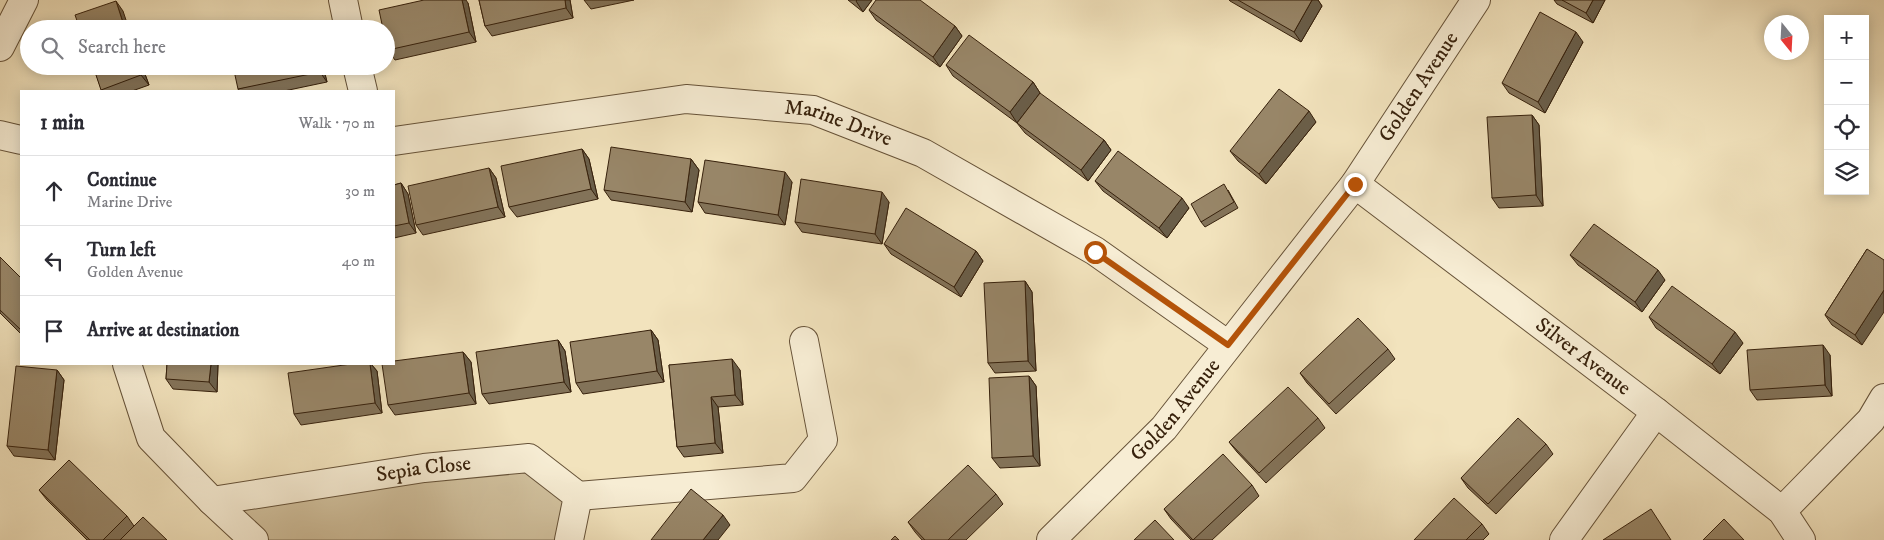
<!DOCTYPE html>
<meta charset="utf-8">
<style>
body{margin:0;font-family:"IM FELL DW Pica",serif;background:#f2f2f3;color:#2b2b33}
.controls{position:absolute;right:15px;top:15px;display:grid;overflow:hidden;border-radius:0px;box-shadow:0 2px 12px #0003}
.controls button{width:45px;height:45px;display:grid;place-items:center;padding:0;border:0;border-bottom:1px solid #e1e1e2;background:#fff;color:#2b2b33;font:25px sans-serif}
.compass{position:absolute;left:1764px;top:15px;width:45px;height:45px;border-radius:50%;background:#fff;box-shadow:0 2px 12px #0003;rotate:162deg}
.stop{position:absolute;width:15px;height:15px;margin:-11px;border:4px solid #b45309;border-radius:50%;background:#fff}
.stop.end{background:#b45309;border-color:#fff;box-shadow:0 1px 5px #0008}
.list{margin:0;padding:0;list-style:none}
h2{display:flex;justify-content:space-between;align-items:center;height:65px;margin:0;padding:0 20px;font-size:21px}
h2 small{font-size:16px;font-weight:400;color:#7c7c81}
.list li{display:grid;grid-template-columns:32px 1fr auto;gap:15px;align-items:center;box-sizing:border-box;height:70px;padding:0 20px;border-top:1px solid #e1e1e2}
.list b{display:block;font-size:19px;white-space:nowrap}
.list p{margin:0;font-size:16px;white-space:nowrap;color:#7c7c81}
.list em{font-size:16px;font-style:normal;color:#7c7c81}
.icon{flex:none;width:28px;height:28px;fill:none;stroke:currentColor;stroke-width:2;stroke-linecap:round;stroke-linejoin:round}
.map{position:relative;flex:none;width:1884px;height:540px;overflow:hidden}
.search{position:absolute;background:#fff;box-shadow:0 2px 12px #0003;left:20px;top:20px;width:375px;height:55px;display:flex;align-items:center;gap:12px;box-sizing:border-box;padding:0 18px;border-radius:28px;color:#7c7c81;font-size:19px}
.panel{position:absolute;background:#fff;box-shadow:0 2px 12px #0003;left:20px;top:90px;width:375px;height:275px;border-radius:0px}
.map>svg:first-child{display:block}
.green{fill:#d2c29f;stroke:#847256}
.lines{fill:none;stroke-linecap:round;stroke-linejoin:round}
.minor-casing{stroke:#665238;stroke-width:30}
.minor{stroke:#f7edd4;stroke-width:28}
.wall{fill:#837359;stroke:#37210c}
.shaded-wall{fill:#6a5e49;stroke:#37210c}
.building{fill:#988668;stroke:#37210c}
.route{stroke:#b45309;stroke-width:6}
.labels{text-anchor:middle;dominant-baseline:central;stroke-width:4;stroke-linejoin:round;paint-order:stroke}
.street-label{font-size:21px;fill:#37210c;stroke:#f7edd4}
</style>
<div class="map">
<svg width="1884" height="540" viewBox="0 0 1884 540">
<rect width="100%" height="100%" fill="#f2e3bd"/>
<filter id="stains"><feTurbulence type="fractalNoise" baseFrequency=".004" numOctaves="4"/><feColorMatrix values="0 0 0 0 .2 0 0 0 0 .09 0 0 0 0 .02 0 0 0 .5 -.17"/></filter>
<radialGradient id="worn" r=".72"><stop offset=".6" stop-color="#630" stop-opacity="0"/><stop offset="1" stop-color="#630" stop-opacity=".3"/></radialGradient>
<path class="green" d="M529 467 571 499 563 540H262L225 507Z"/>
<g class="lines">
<g class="minor-casing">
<g id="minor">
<path d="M343 0 349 29"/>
<path d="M0 47 24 0"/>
<path d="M357 66 363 91"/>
<path d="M0 135 21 140"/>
<path id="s1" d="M394 141 686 99 813 110 923 153 1095 251 1228 345"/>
<path id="s2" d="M1355 184 1656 412 1782 511 1801 540"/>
<path d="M127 364 151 438 212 501 254 540"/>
<path d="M578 496 793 478 823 440 804 341"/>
<path id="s3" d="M212 501 424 468 529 458 578 496 569 540"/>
<path d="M1782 511 1871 420 1884 398"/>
<path id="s4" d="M1051 540 1164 428 1355 184 1476 0"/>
<path d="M1564 540 1656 412"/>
</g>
</g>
<use href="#minor" class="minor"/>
</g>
<path class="wall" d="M479 0H570L573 18 492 36 485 26Z
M584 0H634L591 9Z
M848 0H872L863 12Z
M1229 0H1318L1322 6 1301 42 1230 1Z
M1554 0H1605L1593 23 1557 4Z
M468 3 476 42 395 60 388 50Z
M869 10 955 26 962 36 940 67 876 20Z
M1583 42 1545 113 1509 93 1502 83Z
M946 65 1033 82 1040 93 1017 123 953 76Z
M93 66H142L149 85 132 91H102Z
M323 66 327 82 284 91H239L238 89Z
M1532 115 1539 125 1543 206 1499 208 1492 198Z
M1316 122 1266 184 1238 161 1230 151Z
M1017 123 1104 140 1111 150 1088 181 1025 133Z
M582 149 589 159 598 199 517 217 509 207Z
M691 159 699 170 692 212 611 200 604 190Z
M489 168 496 178 505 217 423 235 416 225Z
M1095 181 1189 208 1167 238 1103 191Z
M792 182 785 225 705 213 698 202Z
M401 183 408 194 416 233 394 238V185Z
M1228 190 1238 208 1205 227 1201 222Z
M889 202 882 244 802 232 795 222Z
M884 244 976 251 983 261 961 297 891 254Z
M1867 249 1862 345 1832 325 1825 315Z
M1570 255 1665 280 1642 312 1578 265Z
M0 257 21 278V334L0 313Z
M1025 281 1032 292 1036 371 995 373 988 363Z
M1649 317 1743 343 1720 374 1656 328Z
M651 330 658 340 664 382 583 394 576 383Z
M558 340 565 351 571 392 489 404 482 394Z
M1388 349 1395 359 1336 414 1307 383 1300 373Z
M463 352 471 362 476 404 395 415 388 405Z
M1830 355 1832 396 1757 400 1750 390Z
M167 364H218L217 392 173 389 166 379Z
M351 364H371L377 371 382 413 301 425 294 414Z
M669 365 740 370 743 405 718 407 723 453 684 457 677 447Z
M57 370 64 380 55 460 14 456 7 446Z
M1029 376 1036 386 1040 466 1000 468 992 458Z
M1318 418 1325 428 1266 483 1237 452 1229 442Z
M1546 444 1553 454 1496 514 1468 488 1461 478Z
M1252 485 1259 496 1212 540H1191L1171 519 1164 509Z
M39 490 127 516 134 526 167 540H87L47 500Z
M996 494 1003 504 966 540H922L915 532 908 522Z
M1482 524 1489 534 1483 540H1414Z"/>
<path class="shaded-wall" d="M462 0H466L468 3 476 42 469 32Z
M565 0H570L573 18 566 8Z
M857 0H872L863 12 856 1Z
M1312 0H1318L1322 6 1301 42 1294 32Z
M1593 0H1605L1593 23 1586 13Z
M116 1 123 11 129 29H125Z
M955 26 962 36 940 67 933 57Z
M1576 32 1583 42 1545 113 1538 102Z
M138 66H142L149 85 141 75Z
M318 66H323L327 82 320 72Z
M1033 82 1040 93 1017 123 1010 112Z
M1309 111 1316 122 1266 184 1259 174Z
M1532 115 1539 125 1543 206 1536 195Z
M1104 140 1111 150 1088 181 1081 170Z
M582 149 589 159 598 199 591 189Z
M691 159 699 170 692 212 685 202Z
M489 168 496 178 505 217 498 207Z
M785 172 792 182 785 225 778 215Z
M401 183 408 194 416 233 409 223Z
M882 192 889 202 882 244 875 234Z
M1182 198 1189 208 1167 238 1159 228Z
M976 251 983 261 961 297 954 287Z
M1658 270 1665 280 1642 312 1635 302Z
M1025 281 1032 292 1036 371 1028 361Z
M1884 290V312L1862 345 1855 335Z
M651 330 658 340 664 382 657 371Z
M1735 332 1743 343 1720 374 1712 364Z
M558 340 565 351 571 392 564 382Z
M1823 345 1830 355 1832 396 1825 385Z
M463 352 471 362 476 404 469 393Z
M732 359 740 370 743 405 735 395Z
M211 364H218L217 392 209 382Z
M370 364H371L377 371 382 413 375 403Z
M57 370 64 380 55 460 48 450Z
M1029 376 1036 386 1040 466 1033 456Z
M711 397 718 407 723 453 715 443Z
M723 515 730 525 718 540H703Z"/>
<path class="building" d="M424 0H462L469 32 388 50 386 43V29H383L379 10Z
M479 0H565L566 8 485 26Z
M876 0H920L955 26 933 57 869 10Z
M1238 0H1312L1294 32Z
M1562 0H1593L1586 13Z
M116 1 125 29H80L75 15Z
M1540 12 1576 32 1538 102 1502 83Z
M969 35 1033 82 1010 112 946 65Z
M93 66H138L141 75 101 90Z
M233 66H318L320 72 238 89Z
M1279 89 1309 111 1259 174 1230 151Z
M1040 93 1104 140 1081 170 1017 123Z
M1532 115 1536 195 1492 198 1487 117Z
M611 147 691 159 685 202 604 190Z
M582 149 591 189 509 207 501 166Z
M1118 151 1182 198 1159 228 1095 181Z
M705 160 785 172 778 215 698 202Z
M489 168 498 207 416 225 408 186Z
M801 179 882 192 875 234 795 222Z
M401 183 409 223 394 226V185Z
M1224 184 1234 202 1201 222 1191 204Z
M906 208 976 251 954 287 884 244Z
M1594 224 1658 270 1635 302 1570 255Z
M1867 249 1884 260V290L1855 335 1825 315Z
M0 257 21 278V330L0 310Z
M1025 281 1028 361 988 363 984 283Z
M1672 286 1735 332 1712 364 1649 317Z
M1358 318 1388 349 1329 404 1300 373Z
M651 330 657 371 576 383 570 342Z
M558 340 564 382 482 394 476 352Z
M1823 345 1825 385 1750 390 1747 350Z
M463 352 469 393 388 405 382 364H394V361Z
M732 359 735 395 711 397 715 443 677 447 669 365Z
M167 364H211L209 382 166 379Z
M351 364H370L375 403 294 414 288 373Z
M16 366 57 370 48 450 7 446Z
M1029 376 1033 456 992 458 989 378Z
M1288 387 1318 418 1259 473 1229 442Z
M1518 418 1546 444 1488 504 1461 478Z
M1223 454 1252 485 1193 540 1164 509Z
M69 460 127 516 103 540H90L39 490Z
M968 465 996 494 948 540H925L908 522Z
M691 489 723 515 703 540H651Z
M1454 498 1482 524 1466 540H1414Z
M1651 509 1671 540H1603Z
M143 517 167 540H120Z
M1724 519 1744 540H1703Z
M1155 520 1174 540H1134Z
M895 536 899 540H891Z"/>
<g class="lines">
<path class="route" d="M1095 252 1228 345 1355 184"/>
</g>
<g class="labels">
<g class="street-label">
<text stroke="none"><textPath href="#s4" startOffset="585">Golden Avenue</textPath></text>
<text stroke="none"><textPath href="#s1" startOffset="450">Marine Drive</textPath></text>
<text stroke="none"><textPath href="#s2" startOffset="286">Silver Avenue</textPath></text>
<text stroke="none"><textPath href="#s4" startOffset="180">Golden Avenue</textPath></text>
<text stroke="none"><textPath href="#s3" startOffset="214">Sepia Close</textPath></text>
</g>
</g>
<rect width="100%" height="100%" filter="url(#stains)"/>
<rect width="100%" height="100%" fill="url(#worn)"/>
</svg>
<div class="controls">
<button>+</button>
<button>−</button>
<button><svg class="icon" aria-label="locate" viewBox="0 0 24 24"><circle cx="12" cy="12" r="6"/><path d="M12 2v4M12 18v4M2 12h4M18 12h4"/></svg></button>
<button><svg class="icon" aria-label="layers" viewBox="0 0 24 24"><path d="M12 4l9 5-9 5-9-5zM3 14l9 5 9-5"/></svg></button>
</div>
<svg class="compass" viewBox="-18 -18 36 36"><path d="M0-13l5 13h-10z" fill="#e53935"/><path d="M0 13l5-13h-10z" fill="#7c7c81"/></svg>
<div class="stop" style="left:1095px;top:252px"></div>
<div class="stop end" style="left:1355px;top:184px"></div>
<div class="search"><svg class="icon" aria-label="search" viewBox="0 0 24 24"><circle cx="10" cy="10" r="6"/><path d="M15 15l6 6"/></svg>Search here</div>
<section class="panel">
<h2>1 min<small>Walk · 70 m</small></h2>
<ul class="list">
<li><svg class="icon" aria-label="ahead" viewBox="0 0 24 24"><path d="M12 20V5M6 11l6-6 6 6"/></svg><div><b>Continue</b><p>Marine Drive</p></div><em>30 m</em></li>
<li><svg class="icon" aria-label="left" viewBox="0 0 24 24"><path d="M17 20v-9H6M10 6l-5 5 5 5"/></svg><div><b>Turn left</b><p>Golden Avenue</p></div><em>40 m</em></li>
<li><svg class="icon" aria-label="arrive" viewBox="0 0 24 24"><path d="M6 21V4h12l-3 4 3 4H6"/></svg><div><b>Arrive at destination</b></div></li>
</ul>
</section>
</div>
